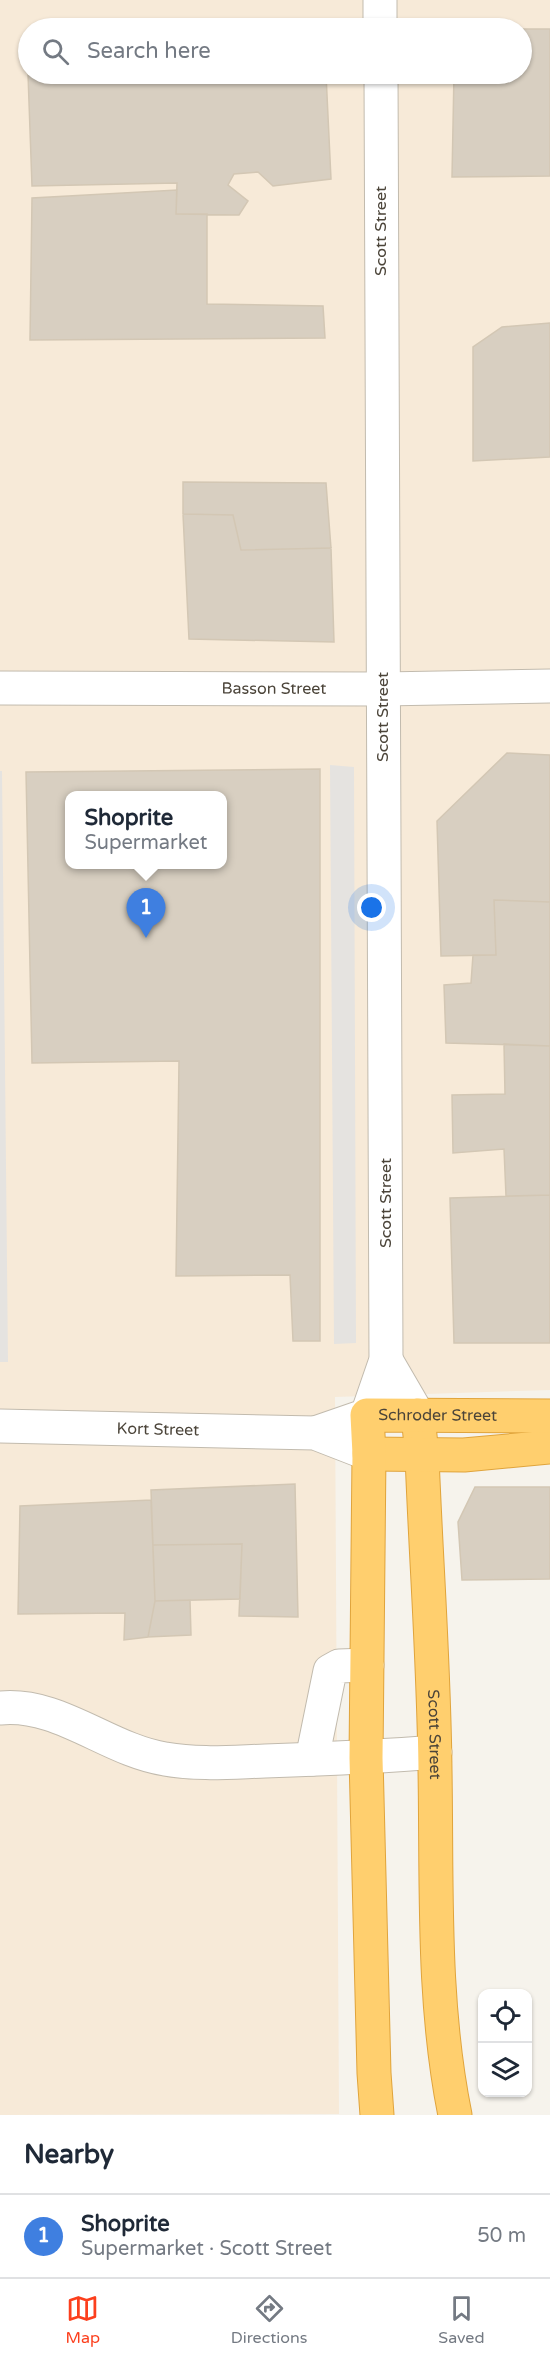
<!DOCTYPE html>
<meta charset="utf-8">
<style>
body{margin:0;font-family:"Varela Round",sans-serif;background:#f2f2f3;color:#1f2937}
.controls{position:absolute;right:18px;bottom:18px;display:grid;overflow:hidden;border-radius:12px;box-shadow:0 2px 4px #0004}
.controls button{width:54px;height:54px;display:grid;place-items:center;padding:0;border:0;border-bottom:2px solid #e0e1e3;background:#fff;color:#1f2937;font:30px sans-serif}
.you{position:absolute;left:372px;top:908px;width:21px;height:21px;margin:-15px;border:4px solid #fff;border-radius:50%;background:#1a73e8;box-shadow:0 0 0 9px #1a73e833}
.badge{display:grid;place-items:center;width:39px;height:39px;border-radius:50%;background:#fc3f1d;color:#fff;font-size:20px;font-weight:700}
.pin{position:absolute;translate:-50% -50px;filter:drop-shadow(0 2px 3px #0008)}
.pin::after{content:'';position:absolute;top:32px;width:21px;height:18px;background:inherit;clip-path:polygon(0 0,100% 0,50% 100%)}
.popup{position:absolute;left:65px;top:791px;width:162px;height:78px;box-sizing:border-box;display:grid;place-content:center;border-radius:12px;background:#fff;filter:drop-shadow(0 2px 4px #0005);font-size:20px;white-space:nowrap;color:#747a83}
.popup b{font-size:22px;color:#1f2937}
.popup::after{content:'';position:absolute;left:50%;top:100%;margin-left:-12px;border:12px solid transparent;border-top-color:#fff}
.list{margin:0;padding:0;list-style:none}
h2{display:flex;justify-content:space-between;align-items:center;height:78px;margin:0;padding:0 24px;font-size:26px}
h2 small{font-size:20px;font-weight:400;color:#747a83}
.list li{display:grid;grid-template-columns:39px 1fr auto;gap:18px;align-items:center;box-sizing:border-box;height:84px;padding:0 24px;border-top:2px solid #e0e1e3}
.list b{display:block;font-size:22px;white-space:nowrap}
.list p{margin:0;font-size:20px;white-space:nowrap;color:#747a83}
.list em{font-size:20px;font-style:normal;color:#747a83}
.icon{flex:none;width:33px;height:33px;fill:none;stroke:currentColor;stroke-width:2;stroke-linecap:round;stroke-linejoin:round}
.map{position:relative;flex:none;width:550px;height:2115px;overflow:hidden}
.search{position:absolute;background:#fff;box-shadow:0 2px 4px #0004;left:18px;right:18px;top:18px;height:66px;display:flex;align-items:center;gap:15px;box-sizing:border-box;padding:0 21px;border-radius:33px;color:#747a83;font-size:22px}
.sheet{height:162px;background:#fff}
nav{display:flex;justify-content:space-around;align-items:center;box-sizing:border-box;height:84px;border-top:2px solid #e0e1e3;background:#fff;font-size:16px;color:#747a83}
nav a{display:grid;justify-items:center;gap:3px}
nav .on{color:#fc3f1d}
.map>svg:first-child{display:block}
.commercial{fill:#f7ead8;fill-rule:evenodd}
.parking{fill:#e5e3e0}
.building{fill:#d8cfc1;stroke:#d3c7b4;stroke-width:1.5;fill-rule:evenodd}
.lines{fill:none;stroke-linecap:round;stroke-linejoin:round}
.minor-casing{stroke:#c2bbae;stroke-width:35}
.highway-casing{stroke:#e0a43c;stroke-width:35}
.minor{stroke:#fff;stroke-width:33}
.highway{stroke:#ffcf6e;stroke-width:33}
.labels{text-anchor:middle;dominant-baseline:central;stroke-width:4.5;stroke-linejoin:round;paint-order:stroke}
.street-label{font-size:16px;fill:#4b4439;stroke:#fff}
</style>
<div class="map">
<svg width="550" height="2115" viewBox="0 0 550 2115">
<rect width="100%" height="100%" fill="#f6f3ec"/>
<path class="commercial" d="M0 0H550V1390L335 1397 339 2114 0 2115ZM28 28H522V74H28ZM70 796H222V864H70Z"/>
<path class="parking" d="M330 765 354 767 356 1343 334 1344Z
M0 771H2L8 1362H0Z"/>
<path class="building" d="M455 27 513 28H455Z
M522 29H550V176L452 177 454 74H522Z
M27 46 28 74H326L331 179 273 186 258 172 234 174 228 185 248 201 239 215 176 214 177 183 32 186Z
M177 190 176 214H207V304L323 306 325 338 30 340 32 198Z
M550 323V457L473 461V347L502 327Z
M183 482 326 483 331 548 241 550 233 515 183 514Z
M183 514 233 515 241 550 331 548 334 642 189 639Z
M507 753 550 755V902L494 900 496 955 441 956 437 821Z
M320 769V1341H293L290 1275 176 1276 179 1061 32 1063 26 772ZM70 796H222V864H70Z
M494 900 550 902V1046L446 1043 444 985 471 983 473 955H496Z
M504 1044 550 1046V1195L506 1196 504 1149 453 1153 452 1095 505 1094Z
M550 1195V1343H454L450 1198Z
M295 1484 298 1617 239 1616 242 1544 153 1545 151 1490Z
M475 1487H550V1579L462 1580 458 1522Z
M151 1500 155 1601 148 1637 124 1640 125 1613 18 1614 20 1506Z
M242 1544 240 1599 155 1601 153 1545Z
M190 1600 191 1635 148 1637 155 1601Z"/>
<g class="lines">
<g class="minor-casing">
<g id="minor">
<path d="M380 0V28"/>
<path id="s1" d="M0 688 383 689 550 686"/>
<path d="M386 1360 418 1415"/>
<path id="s2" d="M0 1426 315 1433 369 1454"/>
<path d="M315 1433 367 1415 386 1360 381 74"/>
<path d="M0 1708C59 1702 108 1750 165 1759 198 1765 232 1762 265 1761 322 1759 378 1757 435 1752"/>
<path d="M312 1759 330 1671 339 1666 367 1665"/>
</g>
</g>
<g class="highway-casing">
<g id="highway">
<path id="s3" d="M418 1415 422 1456C426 1561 434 1665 435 1770 437 1885 432 2002 455 2115"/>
<path d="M369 1454 464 1455 550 1447"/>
<path id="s4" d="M377 2115 374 2073 366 1758 369 1454 367 1415 550 1416"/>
</g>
</g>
<use href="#minor" class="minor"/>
<use href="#highway" class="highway"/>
</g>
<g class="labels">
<g class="street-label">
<text transform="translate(381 231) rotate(-90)">Scott Street</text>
<text stroke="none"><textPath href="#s1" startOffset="274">Basson Street</textPath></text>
<text transform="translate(383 717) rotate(-90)">Scott Street</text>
<text transform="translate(386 1203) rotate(-90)">Scott Street</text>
<text stroke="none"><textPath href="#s4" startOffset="771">Schroder Street</textPath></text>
<text stroke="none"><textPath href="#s2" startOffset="158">Kort Street</textPath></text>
<text stroke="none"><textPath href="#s3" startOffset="320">Scott Street</textPath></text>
</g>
</g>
</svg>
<div class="controls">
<button><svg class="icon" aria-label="locate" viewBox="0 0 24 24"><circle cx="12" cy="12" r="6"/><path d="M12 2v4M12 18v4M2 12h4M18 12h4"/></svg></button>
<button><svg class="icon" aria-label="layers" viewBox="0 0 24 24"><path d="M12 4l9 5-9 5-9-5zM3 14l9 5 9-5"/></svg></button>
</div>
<div class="you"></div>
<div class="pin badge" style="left:146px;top:938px;background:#3f7fe0">1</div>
<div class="popup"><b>Shoprite</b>Supermarket</div>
<div class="search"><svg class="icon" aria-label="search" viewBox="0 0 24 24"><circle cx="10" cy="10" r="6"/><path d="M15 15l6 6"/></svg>Search here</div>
</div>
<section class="sheet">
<h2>Nearby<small></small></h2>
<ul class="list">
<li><span class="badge" style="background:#3f7fe0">1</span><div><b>Shoprite</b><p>Supermarket · Scott Street</p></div><em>50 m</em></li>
</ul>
</section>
<nav>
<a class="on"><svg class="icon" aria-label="map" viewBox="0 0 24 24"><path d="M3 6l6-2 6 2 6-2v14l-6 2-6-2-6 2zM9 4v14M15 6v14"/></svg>Map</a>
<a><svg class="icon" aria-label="directions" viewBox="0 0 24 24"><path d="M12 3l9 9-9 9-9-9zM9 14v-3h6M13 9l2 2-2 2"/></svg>Directions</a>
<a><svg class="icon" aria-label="saved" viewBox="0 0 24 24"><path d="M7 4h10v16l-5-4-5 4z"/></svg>Saved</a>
</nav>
